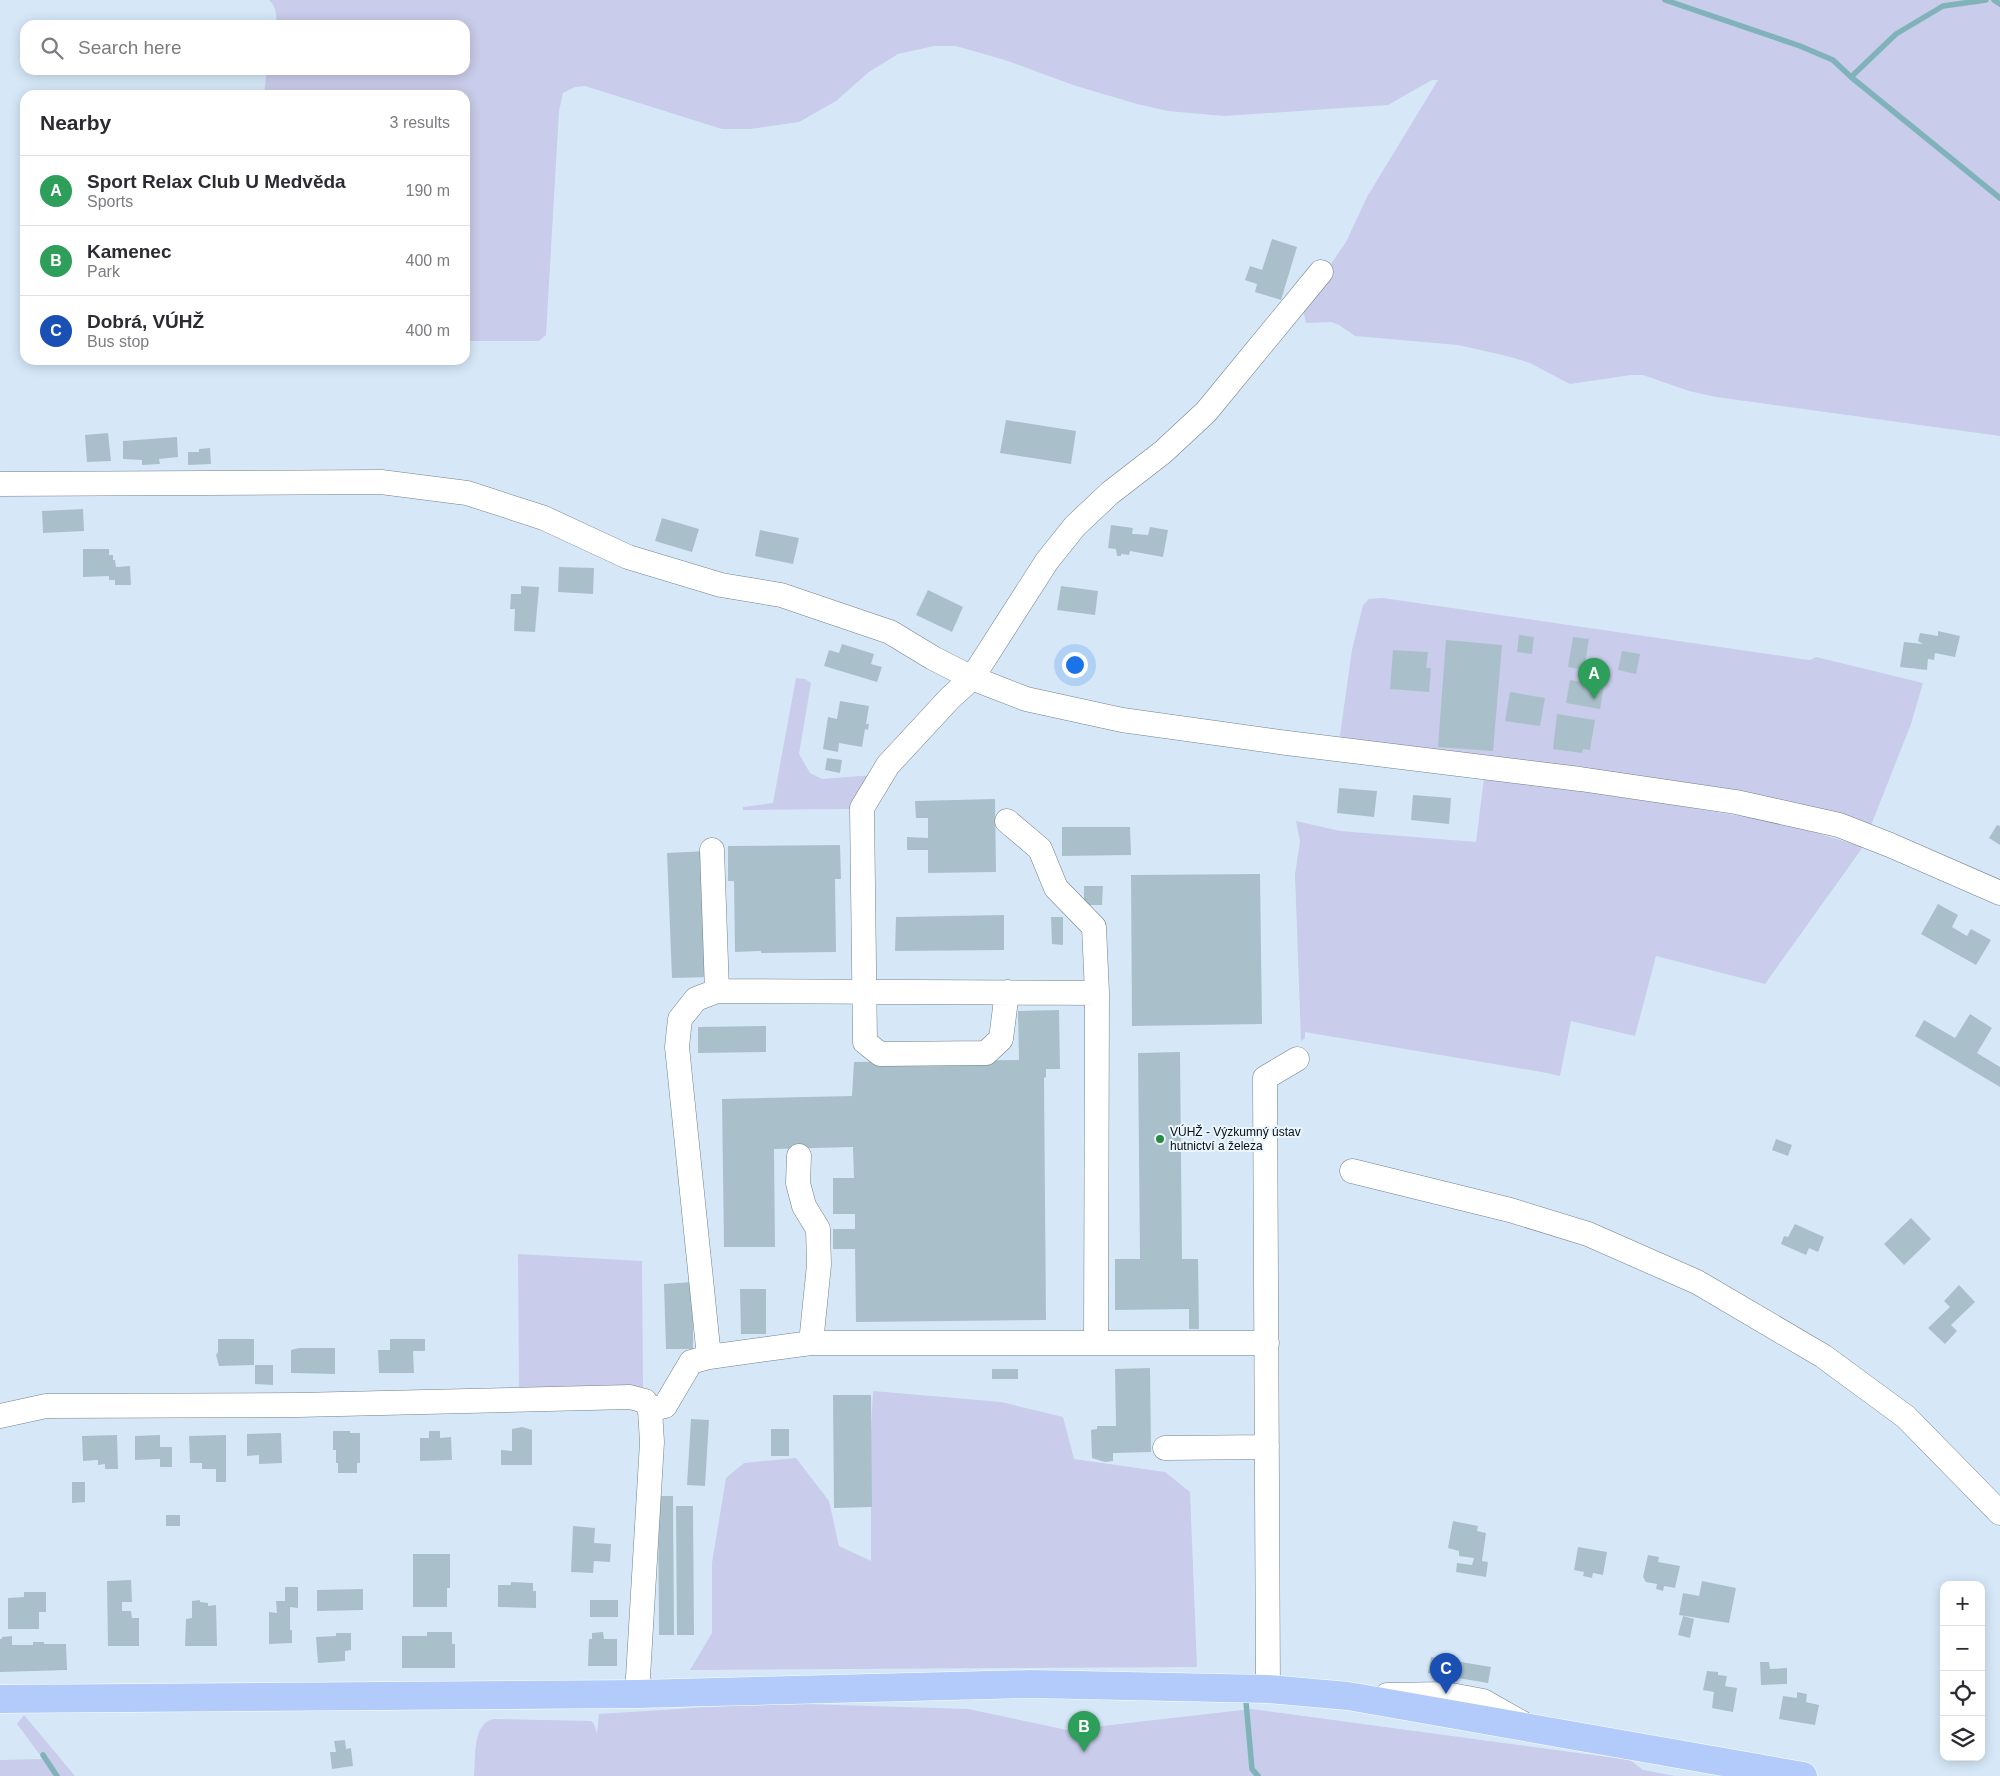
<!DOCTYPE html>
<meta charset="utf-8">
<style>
body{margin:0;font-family:Helvetica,sans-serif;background:#f7f7f7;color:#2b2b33}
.controls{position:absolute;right:15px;bottom:15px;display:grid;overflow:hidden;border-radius:10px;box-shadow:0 2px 12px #0003}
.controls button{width:45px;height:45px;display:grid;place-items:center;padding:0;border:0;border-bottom:1px solid #e1e1e2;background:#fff;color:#2b2b33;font:25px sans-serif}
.you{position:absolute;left:1074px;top:664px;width:18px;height:18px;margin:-12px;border:4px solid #fff;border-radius:50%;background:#1a73e8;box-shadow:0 0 0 8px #1a73e833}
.badge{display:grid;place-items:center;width:32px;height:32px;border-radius:50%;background:#278c41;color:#fff;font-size:16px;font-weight:700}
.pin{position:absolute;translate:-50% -41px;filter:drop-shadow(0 1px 2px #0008)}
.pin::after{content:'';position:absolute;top:26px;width:18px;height:15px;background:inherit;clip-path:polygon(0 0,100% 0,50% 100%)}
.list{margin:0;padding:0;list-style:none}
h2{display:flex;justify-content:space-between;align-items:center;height:65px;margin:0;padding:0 20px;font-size:21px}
h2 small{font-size:16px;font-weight:400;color:#7c7c81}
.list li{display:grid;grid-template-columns:32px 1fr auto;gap:15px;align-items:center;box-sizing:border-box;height:70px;padding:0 20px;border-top:1px solid #e1e1e2}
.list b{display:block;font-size:19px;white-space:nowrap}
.list p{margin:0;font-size:16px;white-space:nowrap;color:#7c7c81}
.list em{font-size:16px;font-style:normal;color:#7c7c81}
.icon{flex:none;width:28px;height:28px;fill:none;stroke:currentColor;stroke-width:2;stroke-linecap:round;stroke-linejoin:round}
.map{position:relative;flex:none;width:2000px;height:1776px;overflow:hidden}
.search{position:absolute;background:#fff;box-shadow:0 2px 12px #0003;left:20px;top:20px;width:450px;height:55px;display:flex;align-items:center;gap:12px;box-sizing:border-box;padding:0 18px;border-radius:15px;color:#7c7c81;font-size:19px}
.panel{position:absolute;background:#fff;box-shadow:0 2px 12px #0003;left:20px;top:90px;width:450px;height:275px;border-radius:15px}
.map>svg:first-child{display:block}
.green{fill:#c9ccea}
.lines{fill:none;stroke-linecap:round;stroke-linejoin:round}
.stream{stroke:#7fb3b9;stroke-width:5.5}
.building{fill:#a9c0ca}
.minor-casing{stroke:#70808e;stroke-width:25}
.major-casing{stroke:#fff;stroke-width:29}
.minor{stroke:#fff;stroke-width:24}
.major{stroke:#b2cbfb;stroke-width:28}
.poi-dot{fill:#278c41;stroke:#eaf5fe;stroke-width:2}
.labels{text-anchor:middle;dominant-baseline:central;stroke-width:4;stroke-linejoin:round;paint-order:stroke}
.poi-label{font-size:12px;fill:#090f14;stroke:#eaf5fe;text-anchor:start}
</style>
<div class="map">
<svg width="2000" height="1776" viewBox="0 0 2000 1776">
<rect width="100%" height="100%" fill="#d6e8f8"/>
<path class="green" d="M269 0H2000V436L1716 397 1689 391 1643 375H1631L1570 384 1530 363 1507 356 1458 345 1355 336 1339 325 1331 322 1306 323 1302 306 1346 242 1367 197 1438 80H1432L1388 105 1224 116 1168 111 1137 104 1073 85 1008 61 956 46H934L898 54 869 72 836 101 799 122 750 129H722L585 86 575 87 563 93 559 111 546 335 539 341H465V95H264L267 70H465V25H276C277 16 276 6 269 0Z
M1383 598 1802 659 1810 660 1816 657 1923 683 1911 724 1868 833 1339 742 1352 650 1363 605 1369 599Z
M796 678 805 679 811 683 799 754 810 773 822 779 874 775 853 809 743 810V807L773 803Z
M1484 778 1662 803 1787 824 1863 847 1765 984 1656 956 1635 1036 1571 1021 1560 1076 1547 1073 1305 1032V1038L1301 1041 1295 874 1300 842 1296 821 1340 831 1476 842Z
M518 1254 642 1261 643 1387 630 1393H519Z
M873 1391 1001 1402 1063 1417 1074 1459 1165 1472 1190 1492 1197 1667 690 1670 712 1633V1563L726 1478 744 1463 796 1458 829 1501 839 1546 871 1561V1432Z
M772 1703 968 1709 1067 1730 1251 1709 1630 1760 1643 1770 1675 1776H474C476 1758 472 1724 493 1719L591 1721 594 1724 597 1734 599 1714Z
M24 1715 75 1776H0V1760L43 1759 17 1724Z"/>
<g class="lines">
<path class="stream" d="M1665 0 1800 46 1833 60 1851 77 1896 34 1943 6 1986 0
M1994 0 2000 4
M1851 77 2000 198
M1246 1702 1252 1769 1258 1776
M43 1755 57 1776"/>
</g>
<path class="building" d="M1272 239 1297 247 1281 300 1255 292 1257 284 1245 280 1250 266 1262 270Z
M1006 420 1076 431 1071 464 1000 453Z
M108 433 111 461 87 462 85 435Z
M177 437 178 457 159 459 160 464 142 465V460L123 459V441Z
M210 448 211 464 188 465V452H199V449Z
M83 509 84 531 43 533 42 511Z
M662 518 699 529 692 552 655 541Z
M1111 525 1133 528 1132 534H1135L1148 535 1150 527 1168 530 1163 557 1130 551 1129 555 1121 554V556H1117L1116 549 1108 548Z
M760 530 799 538 793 564 755 556Z
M83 549H109V555H113V560H115L116 567 130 566 131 585H115V580H109V576L83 577Z
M559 567 594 568 593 594 558 592Z
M521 586 539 587 535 632 514 631 515 609H510L511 594H521Z
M1061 586 1098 591 1095 615 1057 610Z
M928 590 963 607 952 632 916 615Z
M1938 631 1960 636 1955 657 1935 653 1934 660 1928 659 1927 670 1900 667 1904 642 1923 644 1918 641 1920 633 1938 636Z
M1519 635 1534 637 1532 654 1517 652Z
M1573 637 1589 639 1584 670 1568 667Z
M1446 640 1502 645 1493 751 1438 747Z
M842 644 874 654 871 664 882 667 877 682 824 666 829 650 839 653Z
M1393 650 1428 652 1426 668H1431L1429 692 1390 689Z
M1622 651 1640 654 1636 674 1618 670Z
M1570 680 1604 685 1600 709 1566 703Z
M1510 692 1545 698 1540 726 1505 721Z
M840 701 869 706 866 724H869L868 730 865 729 862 747 839 743 838 752 823 749 828 717 837 719Z
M1557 714 1595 720 1590 750 1583 749 1582 753 1553 749Z
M827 758 842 760 840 773 825 770Z
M1339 788 1377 791 1374 817 1337 813Z
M1413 795 1451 798 1449 824 1411 820Z
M995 799 996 872 928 873V850H907V837L928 838V818H916L915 801Z
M1997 825 2000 826V845L1989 838Z
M1062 827H1130L1131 855 1062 856Z
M840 845 841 879H835L836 952 761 953V951L735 952 734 881H728V846Z
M707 851 712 977 672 978 667 853Z
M1260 874 1262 1024 1132 1026 1131 875Z
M1084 886H1103L1102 905H1084Z
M1938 904 1958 915 1952 927 1967 936 1971 929 1991 940 1976 965 1921 934Z
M1004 915V950L895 951 896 917Z
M1051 917H1063V945L1052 944Z
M1059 1010 1060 1069H1046V1077L1044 1078 1046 1320 856 1322 855 1249H833V1229H855V1214H833V1178H854L853 1147 774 1149 775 1247H724L722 1099 852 1096 854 1062 1019 1060 1018 1011Z
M1970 1014 1992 1028 1977 1053 2000 1067V1087L1915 1036 1924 1020 1955 1038Z
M766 1026V1052L698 1053V1027Z
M1180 1052 1182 1259H1198L1199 1329H1189V1309L1115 1310V1259H1140L1138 1053Z
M1776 1139 1792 1145 1788 1156 1772 1150Z
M1911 1218 1931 1239 1904 1265 1884 1244Z
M1795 1224 1824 1237 1818 1252 1809 1248 1806 1255 1781 1244 1784 1236 1788 1237Z
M693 1282V1349H666L664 1284Z
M1959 1285 1975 1302 1951 1325 1957 1331 1945 1344 1928 1328 1950 1307 1944 1301Z
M740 1289H766V1334H741Z
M218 1339H254V1365L219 1366 216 1355 218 1352Z
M390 1339H425V1351H413L414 1373H379L378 1350H390Z
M299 1348H335V1374L291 1373V1350Z
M255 1365H273V1385L255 1384Z
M1150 1368 1151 1452 1113 1453V1461L1105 1462 1092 1458 1091 1430 1097 1429V1426H1116L1115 1369Z
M992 1369H1018V1379H992Z
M833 1395H871L872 1507 834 1508Z
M691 1419 709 1420 705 1486 687 1485Z
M522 1427 532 1430V1465H501V1450L512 1451V1429Z
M771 1429H789V1456H771Z
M333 1431H350V1433H360V1463H357V1473H338V1463H336V1450H333Z
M429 1431H440V1438L451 1437 452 1460 420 1461V1438H429Z
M281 1433 282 1463 259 1464V1455L247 1456V1434Z
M117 1435 118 1469H105V1464L98 1465V1460L83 1461 82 1436Z
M160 1435V1447H172V1467H160V1459L135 1460V1436Z
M226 1435V1482H216V1469H202V1463H190L189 1436Z
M72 1482H85V1502L72 1503Z
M658 1496H673L674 1635H659Z
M676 1506H693L694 1635H677Z
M166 1515H180V1526H166Z
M1453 1521 1478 1526 1477 1531 1486 1533 1482 1561 1488 1562 1486 1577 1456 1572 1457 1563 1472 1565 1474 1558 1459 1556V1551L1448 1548Z
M573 1526 595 1528 594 1543 611 1544 610 1562 594 1561 593 1573 571 1572Z
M1578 1547 1607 1552 1603 1575 1593 1573 1592 1578 1583 1576 1584 1572 1574 1570Z
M413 1554H450V1588H447V1607H413Z
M1648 1555 1659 1557 1658 1562 1680 1566 1675 1588 1664 1586 1663 1591 1656 1589 1657 1584 1646 1582 1643 1577Z
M131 1580 132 1602H122V1611H131L132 1618H139V1646H108L107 1581Z
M1702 1581 1736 1588 1729 1623 1679 1615 1683 1593 1699 1596Z
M511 1582 533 1583V1591H536V1608L498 1607V1585H511Z
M285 1587H298V1608L290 1607V1630H292V1643L269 1644V1612L277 1613 276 1601H285Z
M363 1589V1610L317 1611V1590Z
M24 1592H46V1612H39V1629H8V1598L24 1597Z
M200 1600V1602L208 1603V1606L216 1605 217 1646H185L186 1619 192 1618V1601Z
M590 1600H618V1617H590Z
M1683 1616 1694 1619 1690 1638 1678 1635Z
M427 1632H452V1644H455V1668H402V1636H427Z
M603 1632 604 1639H617V1666H588L589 1639H592V1633Z
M336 1633H351V1650L345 1651V1661L318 1663 316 1637 336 1636Z
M12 1636V1645H33V1642H44V1644H66L67 1670 0 1672V1639H2V1637Z
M1431 1657 1491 1667 1488 1683 1428 1673Z
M1760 1662H1769L1770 1669 1787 1668V1684L1761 1685Z
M1707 1671 1718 1672V1675L1727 1676 1725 1686 1737 1688 1733 1712 1712 1708 1714 1692 1703 1690Z
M1797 1692 1807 1694 1806 1702 1819 1705 1815 1725 1779 1719 1783 1696 1797 1698Z
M345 1740 346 1749 351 1748 353 1766 332 1769 330 1752H336L334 1741Z"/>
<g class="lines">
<g class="minor-casing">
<path id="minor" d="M0 484 381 482 467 493 544 518 628 557 721 585 781 595 890 632 933 658 972 678 1026 699 1122 720 1287 743 1580 779 1736 802 1839 825 1890 845 2000 893
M1007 821 1040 849 1056 888 1094 927 1097 993 1096 1343
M712 850 717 991
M1007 992 1001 1039 986 1053 880 1054 865 1042 862 808 888 765 950 698 972 678 1047 561 1075 526 1110 493 1163 452 1206 412 1321 272
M1097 993 717 991 696 999 680 1019 677 1047 709 1357 811 1343H1267
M799 1156 798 1183 804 1206 818 1229 819 1265 811 1343
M1352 1171 1510 1210 1588 1234 1697 1282 1823 1356 1906 1417 2000 1513
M650 1410 665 1406 691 1362 709 1357
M0 1416 46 1406 298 1405 630 1397 645 1401 650 1410 652 1442 637 1694
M1165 1448 1267 1447
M1250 1690 1268 1689 1265 1078 1297 1059
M1387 1695 1446 1694 1483 1701 1522 1723"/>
</g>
<g class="major-casing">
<path id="major" d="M0 1699 637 1694 1031 1684 1268 1689 1348 1696 1803 1776"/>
</g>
<use href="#minor" class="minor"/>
<use href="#major" class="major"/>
</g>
<circle class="poi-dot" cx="1160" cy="1139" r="5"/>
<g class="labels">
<g class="poi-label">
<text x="1170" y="1132">VÚHŽ - Výzkumný ústav<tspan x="1170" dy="14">hutnictví a železa</tspan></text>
</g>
</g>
</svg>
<div class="controls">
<button>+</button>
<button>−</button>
<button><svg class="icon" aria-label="locate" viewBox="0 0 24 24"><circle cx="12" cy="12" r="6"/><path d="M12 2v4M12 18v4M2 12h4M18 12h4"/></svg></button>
<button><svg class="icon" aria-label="layers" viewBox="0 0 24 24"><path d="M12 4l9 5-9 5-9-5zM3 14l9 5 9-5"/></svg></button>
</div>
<div class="you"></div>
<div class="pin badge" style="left:1594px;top:699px;background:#2e9e5b">A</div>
<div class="pin badge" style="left:1084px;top:1752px;background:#2e9e5b">B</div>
<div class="pin badge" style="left:1446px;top:1694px;background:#1a4fb4">C</div>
<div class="search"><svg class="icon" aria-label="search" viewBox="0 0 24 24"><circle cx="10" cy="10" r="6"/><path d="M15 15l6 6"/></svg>Search here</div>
<section class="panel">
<h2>Nearby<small>3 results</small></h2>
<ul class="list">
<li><span class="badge" style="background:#2e9e5b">A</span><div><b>Sport Relax Club U Medvěda</b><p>Sports</p></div><em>190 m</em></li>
<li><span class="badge" style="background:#2e9e5b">B</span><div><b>Kamenec</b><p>Park</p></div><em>400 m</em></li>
<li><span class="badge" style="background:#1a4fb4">C</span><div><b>Dobrá, VÚHŽ</b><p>Bus stop</p></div><em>400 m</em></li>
</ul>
</section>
</div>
